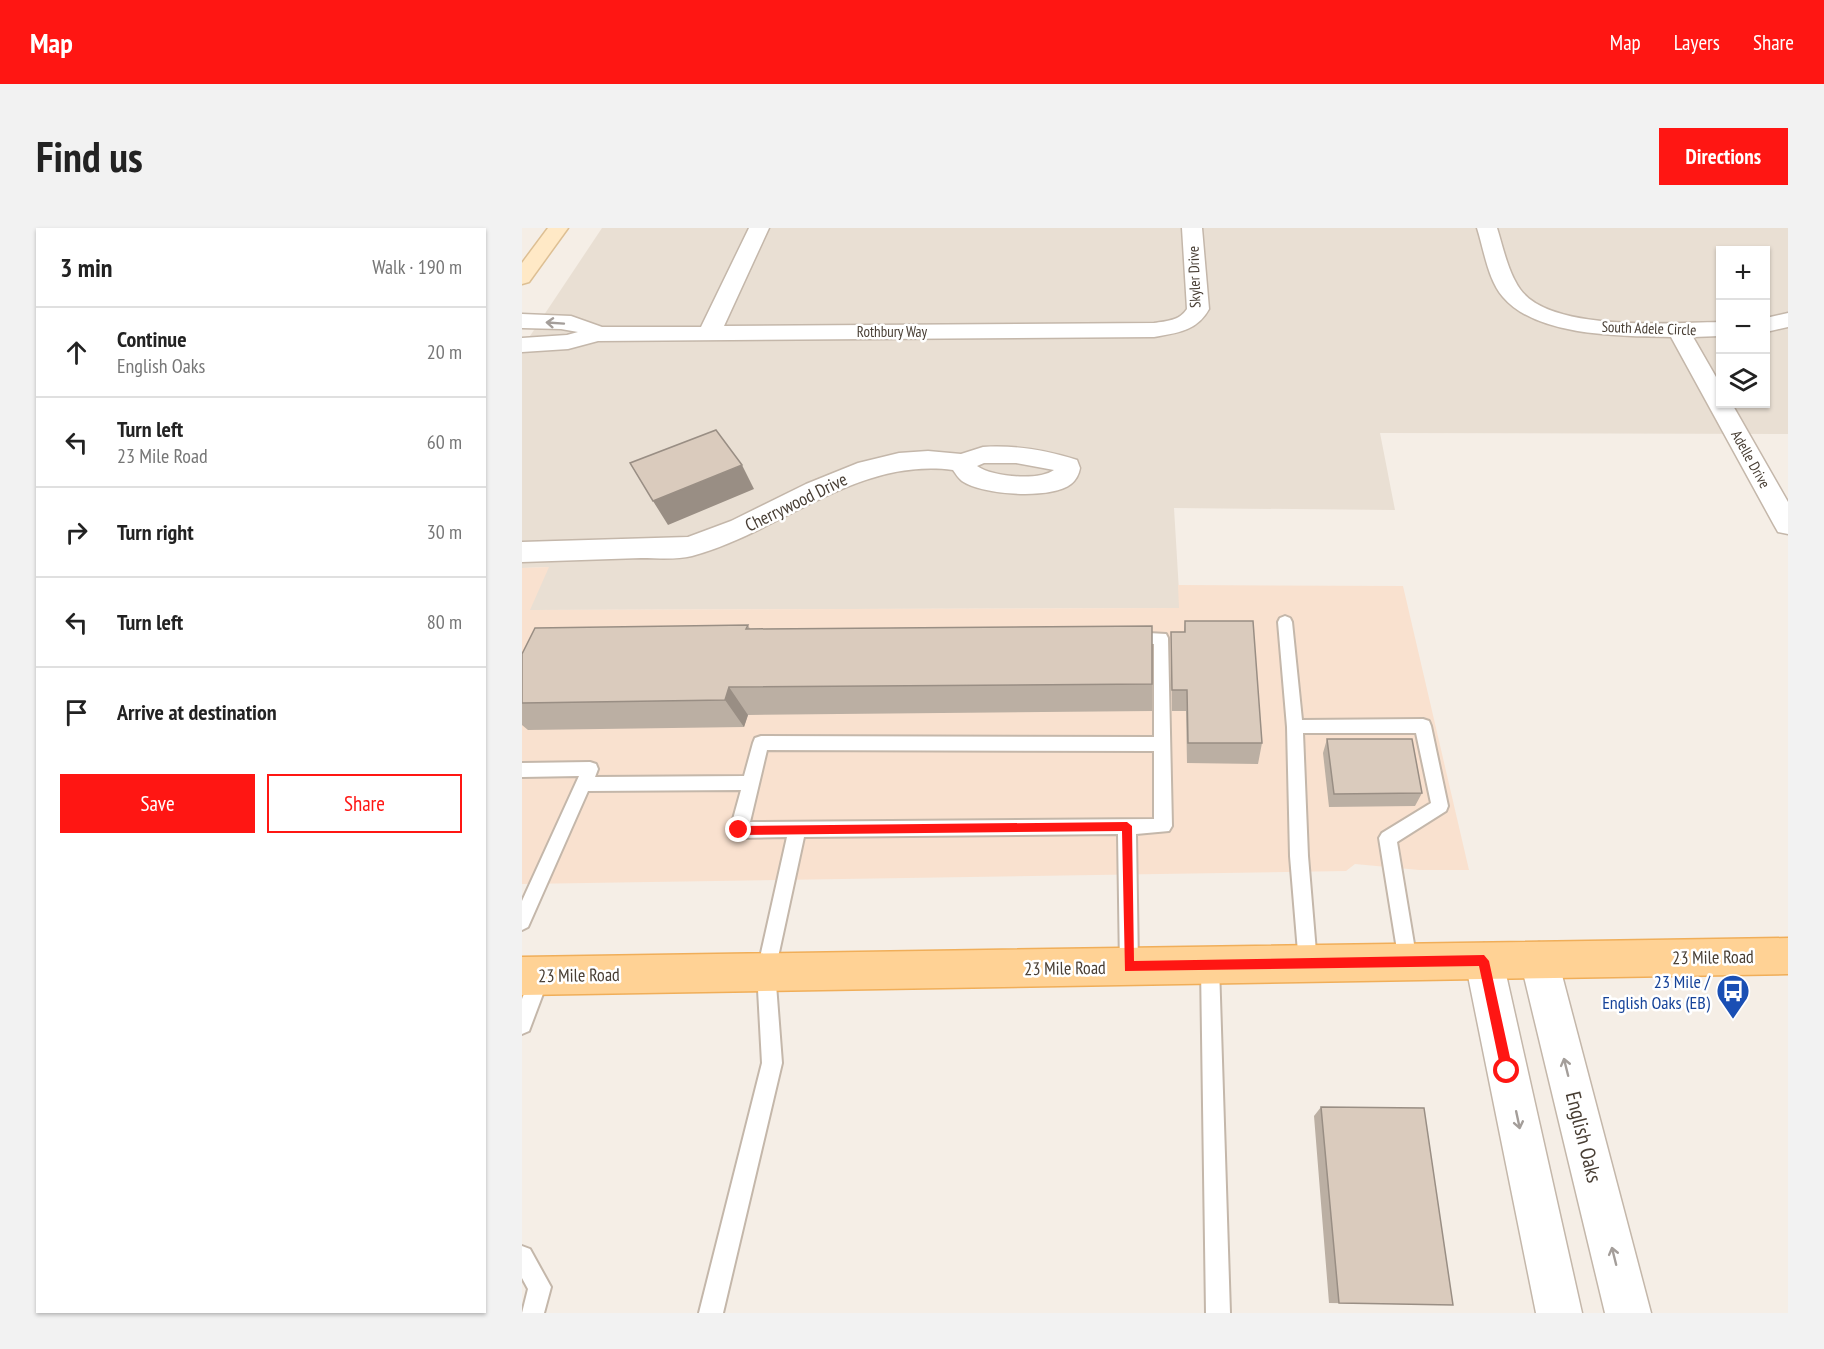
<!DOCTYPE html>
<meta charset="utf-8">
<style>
body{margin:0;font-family:"PT Sans Narrow",sans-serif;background:#f2f2f2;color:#222}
.controls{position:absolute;right:18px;top:18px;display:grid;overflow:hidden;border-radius:0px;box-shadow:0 2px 4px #0004}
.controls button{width:54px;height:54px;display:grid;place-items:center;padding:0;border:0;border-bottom:2px solid #e0e0e0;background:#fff;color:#222;font:30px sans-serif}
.stop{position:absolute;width:18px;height:18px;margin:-14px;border:4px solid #ff1613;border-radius:50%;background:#fff}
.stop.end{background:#ff1613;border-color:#fff;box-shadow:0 2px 6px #0008}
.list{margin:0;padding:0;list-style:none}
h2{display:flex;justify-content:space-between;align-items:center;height:78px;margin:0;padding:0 24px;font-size:26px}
h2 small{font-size:20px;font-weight:400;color:#767676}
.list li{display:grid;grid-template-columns:39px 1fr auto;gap:18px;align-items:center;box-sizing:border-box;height:90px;padding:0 24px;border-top:2px solid #e0e0e0}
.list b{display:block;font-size:22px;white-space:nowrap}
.list p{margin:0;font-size:20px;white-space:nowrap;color:#767676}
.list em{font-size:20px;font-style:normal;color:#767676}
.actions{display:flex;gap:12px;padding:18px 24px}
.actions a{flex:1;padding:14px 0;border:2px solid #ff1613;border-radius:0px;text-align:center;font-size:21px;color:#ff1613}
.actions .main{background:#ff1613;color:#fff}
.icon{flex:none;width:33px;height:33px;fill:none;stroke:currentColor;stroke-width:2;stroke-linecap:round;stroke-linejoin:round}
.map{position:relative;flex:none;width:1266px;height:1085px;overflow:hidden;border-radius:0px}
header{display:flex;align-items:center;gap:36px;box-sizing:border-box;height:84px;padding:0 30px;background:#ff1613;color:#fff}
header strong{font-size:28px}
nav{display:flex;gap:33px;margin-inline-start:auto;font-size:21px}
.intro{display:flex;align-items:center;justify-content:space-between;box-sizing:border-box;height:144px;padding:0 36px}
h1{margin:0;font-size:42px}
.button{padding:15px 27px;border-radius:0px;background:#ff1613;color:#fff;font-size:21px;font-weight:700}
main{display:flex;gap:36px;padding:0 36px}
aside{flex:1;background:#fff;border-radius:0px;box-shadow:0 2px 4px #0004}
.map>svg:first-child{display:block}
.residential{fill:#e9dfd3;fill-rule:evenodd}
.commercial{fill:#f9e1cf}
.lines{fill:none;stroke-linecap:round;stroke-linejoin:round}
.lane-casing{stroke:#c4b7aa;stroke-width:4}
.street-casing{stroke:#c4b7aa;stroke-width:3}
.secondary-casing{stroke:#ddbf93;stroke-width:3}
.primary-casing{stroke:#f0ae59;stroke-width:3}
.lane{fill:#fff;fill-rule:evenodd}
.street{fill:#fff;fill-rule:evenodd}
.secondary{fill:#ffe9c6;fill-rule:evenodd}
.primary{fill:#ffd295;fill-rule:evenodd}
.wall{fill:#bbafa3}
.shaded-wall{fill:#998e84}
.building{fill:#dacbbd;stroke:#998e84;stroke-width:1.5}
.oneway{stroke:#a49e9a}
.route{fill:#ff1613}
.labels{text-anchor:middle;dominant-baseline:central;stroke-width:5;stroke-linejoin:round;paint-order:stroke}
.far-street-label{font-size:15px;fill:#483e34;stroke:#fff}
.street-label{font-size:18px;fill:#483e34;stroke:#fff}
.transit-label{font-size:18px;fill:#164399;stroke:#fff;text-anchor:end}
.near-street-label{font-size:21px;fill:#483e34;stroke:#fff}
</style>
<header>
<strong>Map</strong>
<nav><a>Map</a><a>Layers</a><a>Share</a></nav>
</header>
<div class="intro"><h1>Find us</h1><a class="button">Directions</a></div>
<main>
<aside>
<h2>3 min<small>Walk · 190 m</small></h2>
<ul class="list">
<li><svg class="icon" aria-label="ahead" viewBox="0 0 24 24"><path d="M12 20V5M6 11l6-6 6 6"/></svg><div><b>Continue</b><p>English Oaks</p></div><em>20 m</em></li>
<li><svg class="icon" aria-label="left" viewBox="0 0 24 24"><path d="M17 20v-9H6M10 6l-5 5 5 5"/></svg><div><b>Turn left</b><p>23 Mile Road</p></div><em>60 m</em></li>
<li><svg class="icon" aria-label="right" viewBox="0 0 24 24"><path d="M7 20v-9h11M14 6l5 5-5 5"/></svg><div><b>Turn right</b></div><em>30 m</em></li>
<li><svg class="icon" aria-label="left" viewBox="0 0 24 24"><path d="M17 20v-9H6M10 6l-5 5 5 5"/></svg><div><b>Turn left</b></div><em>80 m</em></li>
<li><svg class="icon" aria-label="arrive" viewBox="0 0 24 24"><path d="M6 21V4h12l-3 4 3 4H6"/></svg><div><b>Arrive at destination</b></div></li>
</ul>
<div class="actions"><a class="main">Save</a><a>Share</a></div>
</aside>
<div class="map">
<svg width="1266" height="1085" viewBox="0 0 1266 1085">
<rect width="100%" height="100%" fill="#f5eee6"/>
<path class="residential" d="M80 0H1266V206L858 205 873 282 652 280 658 380 7 382 26 339 0 340V120ZM1198 22H1244V176H1198Z"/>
<path class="commercial" d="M27 339 8 382 657 380 656 357 881 358 947 642H897L833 636 824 643 0 656V340Z"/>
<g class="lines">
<g class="lane-casing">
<path id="lane" d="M763 388 768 390 770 394 780 492 901 491 907 493 909 498 926 578 924 583 875 614 895 734 893 740 886 743 879 740 877 734 857 610 860 605 909 575 894 505H781L786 628 795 736 793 742 786 745 779 742 777 736 768 628 765 499 756 394 758 390Z
M609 404 644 406 646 410 650 598 647 603 614 606 616 739 614 745 607 748 600 745 598 739 596 606 282 609 253 743 260 835 201 1085H177L240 835 235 743 265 609 217 610 211 607 208 602 219 562 66 563 6 699 0 702V673L57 548 0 549V535L68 534 74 536 76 541 73 549 222 548 231 515 233 510 239 508 632 509V416L604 414 602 410 604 406ZM245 522 632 523V591L228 594Z
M688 729 695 732 697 738 708 1085H684L679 738 681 732Z
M19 738 26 740 28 747 7 803 0 806V771L12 740Z
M0 1018 8 1021 29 1059 22 1085H0L6 1061 0 1050Z"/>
</g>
<g class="street-casing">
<path id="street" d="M227 0H247L202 98 632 95C645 93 657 93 665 81L660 0H680L687 81C675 103 655 105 632 109L76 113 46 121 0 124V110L45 107 56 104 39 101 0 100V86L49 88 80 99H179Z
M955 0H975C981 19 986 44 998 61 1028 104 1150 95 1198 94V108L1171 109 1198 156V176H1210L1266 274V306L1256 304 1252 297 1149 109C1100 108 1015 109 981 69 966 52 962 22 955 0Z
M1266 85V99L1244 104V90Z
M461 219C494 217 524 222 555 232L558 240C557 246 554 252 549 256 529 272 460 267 440 253 436 250 434 246 431 242 334 229 259 304 170 328 154 332 135 330 119 330 79 331 40 333 0 334V314L166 309 209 293 284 256 336 235 377 225 406 223 439 226ZM462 235H494L532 242C517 253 470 249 455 238Z
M1017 714 1030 719 1036 732 1129 1085H1083L998 732 1004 719Z
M962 715 975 720 981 733 1060 1085H1014L943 733 949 720Z"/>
</g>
<g class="secondary-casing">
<path id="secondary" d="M26 0H46L7 54 0 56V35Z"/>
</g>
<g class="primary-casing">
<path id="primary" d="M1266 710V746L0 767V729Z"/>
</g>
<use href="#lane" class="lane"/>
<use href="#street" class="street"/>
<use href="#secondary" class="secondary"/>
<use href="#primary" class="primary"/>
</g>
<path class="wall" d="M663 393 740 515 736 536 665 535 664 483H650L649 427V404H662Z
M226 397 228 401 630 398V483L226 487 222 499 6 502 0 497V426Z
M805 511 900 565 893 578 807 579 801 525Z
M799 879 931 1077 807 1075 792 888Z"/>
<path class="shaded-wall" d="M220 237 232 261 146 297 131 273Z
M207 459 226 487 222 499 203 472Z"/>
<path class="building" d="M194 202 220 237 131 273 108 235Z
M663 393H731L740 515H666L665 462H650L649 404H663Z
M226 397 224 401 630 398V456L207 459 203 472 0 475V426L13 400Z
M805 511H890L900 565 812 566Z
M799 879 902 880 931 1077 817 1075Z"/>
<defs><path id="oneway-shaft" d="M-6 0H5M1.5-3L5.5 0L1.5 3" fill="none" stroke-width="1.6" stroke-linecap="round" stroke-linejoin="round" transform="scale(1.5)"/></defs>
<g class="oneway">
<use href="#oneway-shaft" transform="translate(33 95) rotate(-176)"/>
<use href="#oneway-shaft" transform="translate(1044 839) rotate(-104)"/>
<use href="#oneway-shaft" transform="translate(996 892) rotate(78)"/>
<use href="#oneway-shaft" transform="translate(1092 1028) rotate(-104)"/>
</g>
<path class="route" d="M605 594 610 598 612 733 962 727 967 733 991 843 989 847H981L979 843 957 738 603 743 600 603 217 607 212 602 217 598Z"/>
<defs>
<g id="bus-pin" transform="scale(1.725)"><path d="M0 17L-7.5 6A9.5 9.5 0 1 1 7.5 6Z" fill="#1a4fb4" stroke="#fff"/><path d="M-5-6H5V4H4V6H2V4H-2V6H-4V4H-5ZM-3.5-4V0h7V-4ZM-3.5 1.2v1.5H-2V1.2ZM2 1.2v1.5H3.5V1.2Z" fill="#fff"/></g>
</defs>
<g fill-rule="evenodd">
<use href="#bus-pin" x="1211" y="763"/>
</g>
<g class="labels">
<g class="far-street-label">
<text transform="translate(672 49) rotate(-92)">Skyler Drive</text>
<text transform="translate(1127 100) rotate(2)">South Adele Circle</text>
<text x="370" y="103">Rothbury Way</text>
<text transform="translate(1229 231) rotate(61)">Adelle Drive</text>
</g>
<g class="street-label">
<text transform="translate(274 274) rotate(-26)">Cherrywood Drive</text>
<text transform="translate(1191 729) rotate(-1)">23 Mile Road</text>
<text transform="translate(543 740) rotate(-1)">23 Mile Road</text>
<text transform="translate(57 747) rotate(-1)">23 Mile Road</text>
</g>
<g class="transit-label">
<text x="1188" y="753">23 Mile /<tspan x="1188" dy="21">English Oaks (EB)</tspan></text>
</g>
<g class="near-street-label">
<text transform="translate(1062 909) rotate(76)">English Oaks</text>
</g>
</g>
</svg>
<div class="controls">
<button>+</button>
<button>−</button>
<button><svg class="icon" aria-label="layers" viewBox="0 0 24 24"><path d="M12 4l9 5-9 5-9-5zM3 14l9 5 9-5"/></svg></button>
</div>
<div class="stop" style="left:985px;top:843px"></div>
<div class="stop end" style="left:217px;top:602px"></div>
</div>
</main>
